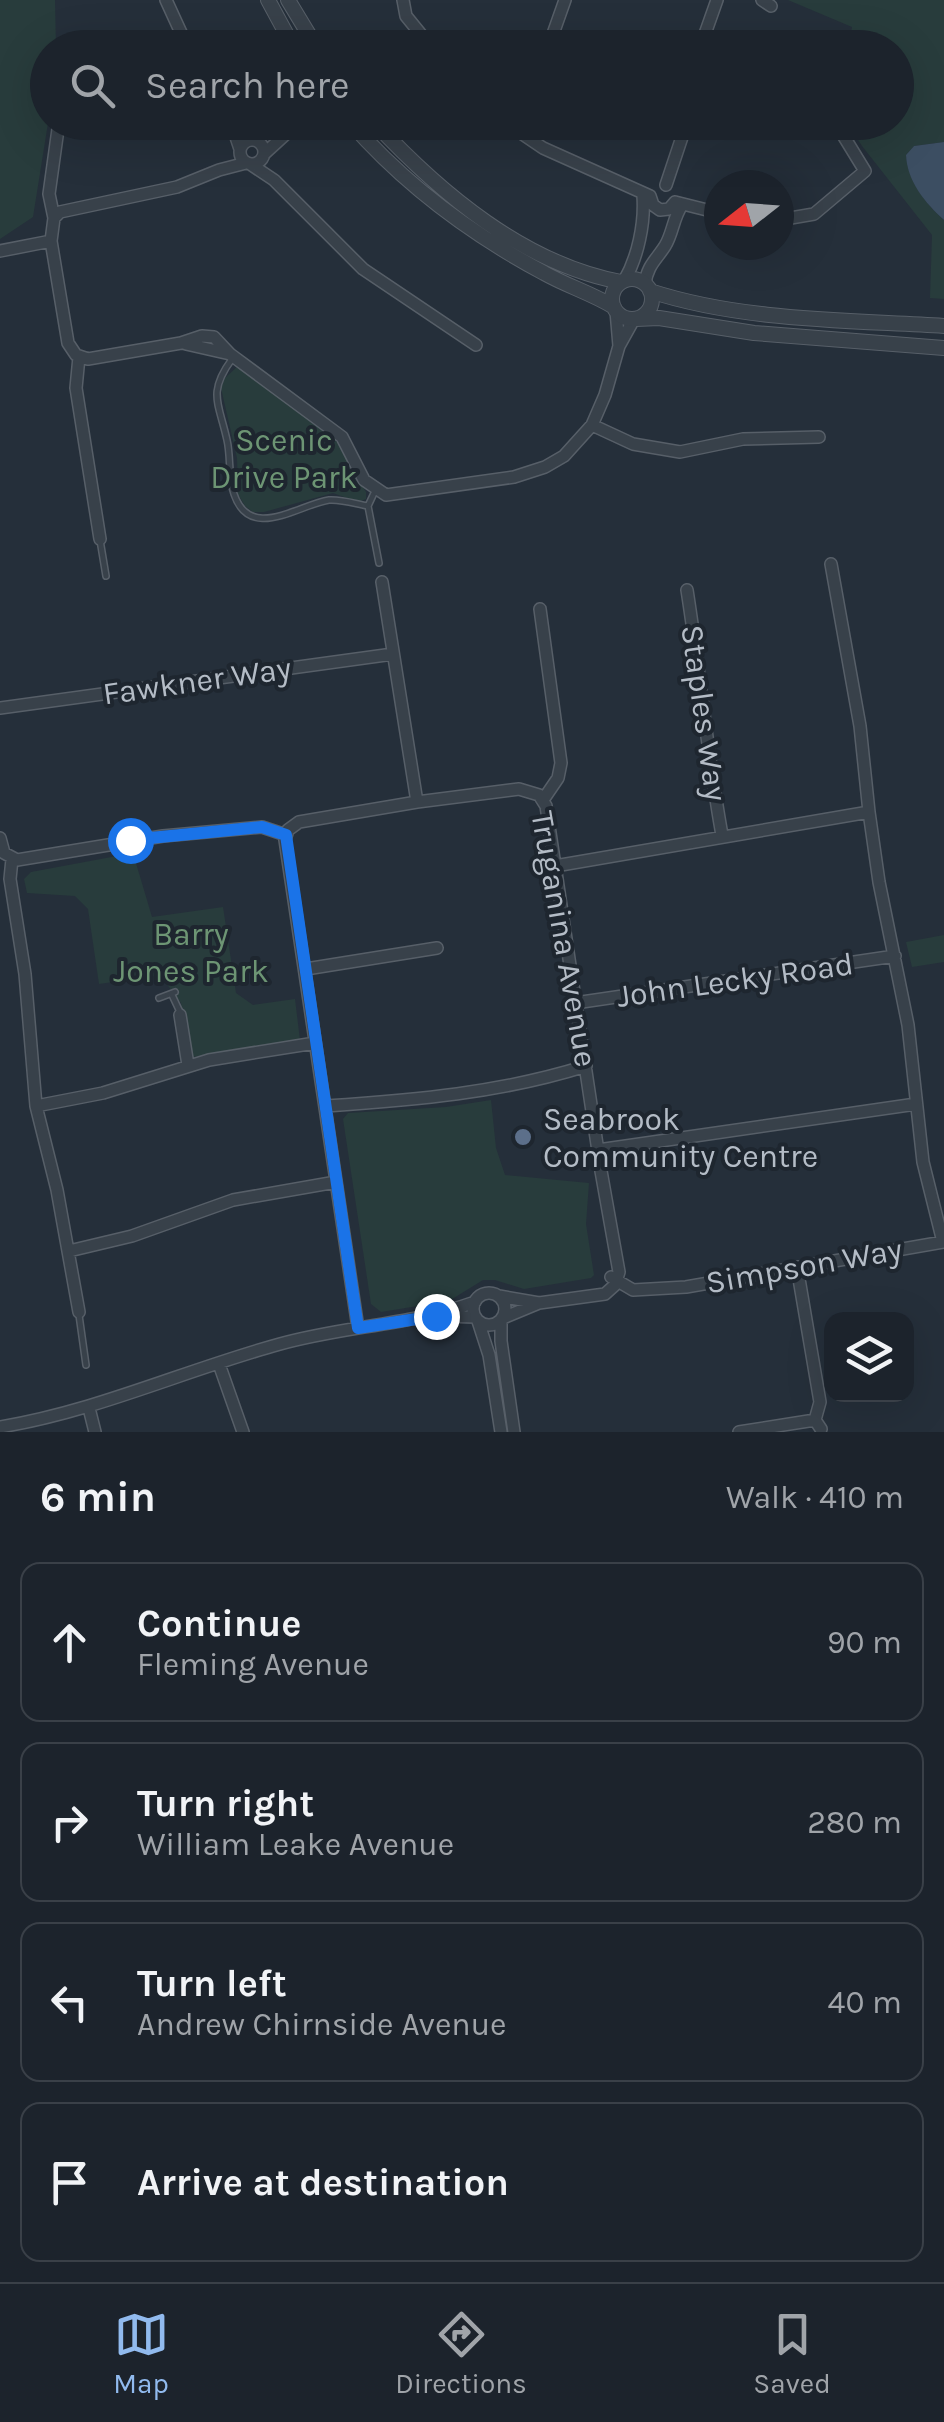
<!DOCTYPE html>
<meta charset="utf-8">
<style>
body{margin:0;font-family:Karla,sans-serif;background:#252b34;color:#f1f3f6}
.controls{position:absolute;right:30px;bottom:30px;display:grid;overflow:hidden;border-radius:20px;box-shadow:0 10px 40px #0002}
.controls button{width:90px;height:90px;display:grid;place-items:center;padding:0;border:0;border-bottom:2px solid #3a4048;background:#1c232c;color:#f1f3f6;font:50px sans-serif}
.compass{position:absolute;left:704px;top:170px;width:90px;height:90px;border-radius:50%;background:#1c232c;box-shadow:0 10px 40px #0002;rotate:253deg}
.stop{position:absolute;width:30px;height:30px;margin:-22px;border:8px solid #1a73e8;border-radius:50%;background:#fff}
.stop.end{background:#1a73e8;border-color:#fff;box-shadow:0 2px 10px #0008}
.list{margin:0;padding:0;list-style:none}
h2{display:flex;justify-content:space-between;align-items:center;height:130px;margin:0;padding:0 40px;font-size:42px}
h2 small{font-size:32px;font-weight:400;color:#a0a4a9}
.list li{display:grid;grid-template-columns:65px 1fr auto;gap:30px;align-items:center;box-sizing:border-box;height:160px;margin:0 20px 20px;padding:0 20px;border:2px solid #3a4048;border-radius:20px}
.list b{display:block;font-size:38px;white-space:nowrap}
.list p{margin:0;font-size:32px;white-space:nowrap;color:#a0a4a9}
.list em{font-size:32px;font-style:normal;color:#a0a4a9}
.icon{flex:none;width:55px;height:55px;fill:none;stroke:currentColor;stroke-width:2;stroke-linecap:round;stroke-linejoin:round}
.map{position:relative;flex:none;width:944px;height:1432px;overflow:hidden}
.search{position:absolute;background:#1c232c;box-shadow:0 10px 40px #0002;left:30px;right:30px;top:30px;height:110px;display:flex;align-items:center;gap:25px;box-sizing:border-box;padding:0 35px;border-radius:55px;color:#a0a4a9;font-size:38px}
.sheet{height:850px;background:#1c232c}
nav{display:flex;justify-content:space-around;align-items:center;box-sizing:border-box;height:140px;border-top:2px solid #3a4048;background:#1c232c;font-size:28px;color:#a0a4a9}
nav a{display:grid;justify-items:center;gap:5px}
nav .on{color:#91baee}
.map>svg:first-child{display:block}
.green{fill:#283c3c}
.water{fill:#3c4e62}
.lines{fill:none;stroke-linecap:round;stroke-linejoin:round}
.service-casing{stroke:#575f68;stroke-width:8}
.minor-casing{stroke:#575f68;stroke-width:14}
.tertiary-casing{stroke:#575f68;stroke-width:16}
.service{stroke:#38414a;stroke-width:5}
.minor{stroke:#38414a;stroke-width:11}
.tertiary{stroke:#38414a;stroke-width:14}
.route{stroke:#1a73e8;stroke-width:12}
.service-dot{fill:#5c6f8a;stroke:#1e262f;stroke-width:4}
.labels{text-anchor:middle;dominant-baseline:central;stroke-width:8;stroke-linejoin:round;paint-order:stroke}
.park-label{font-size:32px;fill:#6d9574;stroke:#1e262f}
.street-label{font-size:32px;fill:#b4bcc6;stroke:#1e262f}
.poi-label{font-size:32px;fill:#b4bcc6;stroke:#1e262f;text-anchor:start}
</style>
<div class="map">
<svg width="944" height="1432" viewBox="0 0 944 1432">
<rect width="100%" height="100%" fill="#252f3a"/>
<path class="green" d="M0 0H55L56 47 48 48V123L33 217 0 239Z
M788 0H944V142L914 146 906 155C908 181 925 203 944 220V299L930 298 932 235 862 146 847 123 896 122V48L849 47 852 27Z
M238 366 333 437 348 453 358 479 366 492V499L358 502 333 493 264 512H253L245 506 238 494 237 458 221 388 225 378Z
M133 853 152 917 223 907 236 993 253 1005 295 999 300 1040 193 1057 184 1035 181 1003 160 975 99 984 88 909 75 896 27 893 24 879 31 872Z
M944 935V962L912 967 906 942Z
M491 1100 496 1148 505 1175 589 1183 586 1224 594 1275 591 1278 524 1289 495 1280H483L449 1301 381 1312 371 1304 343 1119 348 1113 446 1107Z"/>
<path class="water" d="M944 142V220C925 203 907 181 906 155L914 146Z"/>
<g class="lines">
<g class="service-casing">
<path id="service" d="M232 359C207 393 219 403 227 440 231 457 228 477 234 494 250 542 298 505 329 500 342 499 356 504 368 506
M375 491 368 506 379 563
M100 540 106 576
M172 995 180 1012
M159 998 175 992
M79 1315 86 1365"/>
</g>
<g class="minor-casing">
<path id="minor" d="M166 0 188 48
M403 0 406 16 432 48
M762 0 771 6
M548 48 565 0
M700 48 717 0
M59 122 49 194 54 218 51 241 68 343 76 355 88 359 181 343 202 336 214 337 230 354 342 437 364 480 386 495 514 477 545 467 564 456 592 425 605 395 619 346 634 319
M231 122 240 149
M496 122 501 129 508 132 518 123
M515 129 543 148 650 196
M240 152a12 12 0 1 1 24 0a12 12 0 1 1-24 0Z
M264 154 299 122
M250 164 274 180 363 269 476 345
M666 185 687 122
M650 196 653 205 660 210 669 209 675 202
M675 202 719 213
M54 218 60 212 177 187 219 170 246 163
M779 220 814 214 865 171 835 122
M0 251 51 241
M624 281C638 257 645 223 643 196
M645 284C647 266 656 260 665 246 673 233 673 218 682 205
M616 311 619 346
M186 344 230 354
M79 357 76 388 100 539
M592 425 633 444 680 452 743 439 819 437
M831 564 860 726 869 812
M382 582 417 802 519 789 539 795 546 806 601 1171 619 1272 615 1285 605 1294 539 1303 503 1318
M687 590C700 672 707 753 722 835
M540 609 561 763 558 778 543 800
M0 708 393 654
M0 838 4 853 17 860 163 836 262 827 286 835
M12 859 10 879 25 974 36 1106 57 1190 79 1312
M555 866 869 812 879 882 908 1025 923 1162 943 1242 686 1287 633 1290 611 1277
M306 969 437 948
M575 1003 895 956
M180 1015 188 1065
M36 1106 103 1093 209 1060 315 1043
M326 1106C415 1100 500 1093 586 1066
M598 1150 916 1104
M69 1251 132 1236 233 1200 336 1182
M797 1267 820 1402 815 1420 821 1429
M473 1309a16 16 0 1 1 32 0a16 16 0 1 1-32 0Z
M499 1296 539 1303
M440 1316 475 1317
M501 1320V1341L514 1432
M478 1321 489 1355 501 1432
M358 1328 285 840 288 830 299 822 417 802
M219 1364 243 1432
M89 1408 95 1432
M0 1427C97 1411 185 1370 280 1344 344 1326 411 1325 475 1302
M739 1432 815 1420"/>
</g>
<g class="tertiary-casing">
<path id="tertiary" d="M268 0 294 48
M288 0 317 48
M350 122C405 185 471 234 544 273 567 286 591 293 614 307
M374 122C440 193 524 264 621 282
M612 299a20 20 0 1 1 40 0a20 20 0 1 1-40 0Z
M650 291C742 321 847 320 944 326
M636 319 659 318 754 333 944 348"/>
</g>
<use href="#service" class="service"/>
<use href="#minor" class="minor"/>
<use href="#tertiary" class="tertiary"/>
</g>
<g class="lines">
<path class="route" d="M130 840 262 827 286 835 358 1328 436 1316"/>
</g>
<circle class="service-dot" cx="523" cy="1137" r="10"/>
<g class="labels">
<g class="park-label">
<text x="284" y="440">Scenic<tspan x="284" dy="37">Drive Park</tspan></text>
<text x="191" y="934">Barry<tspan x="191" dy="37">Jones Park</tspan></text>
</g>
<g class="street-label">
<text transform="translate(197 681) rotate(-8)">Fawkner Way</text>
<text transform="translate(704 713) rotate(82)">Staples Way</text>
<text transform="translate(564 939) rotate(80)">Truganina Avenue</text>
<text transform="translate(735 980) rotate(-8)">John Lecky Road</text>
<text transform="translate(804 1266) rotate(-10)">Simpson Way</text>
</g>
<g class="poi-label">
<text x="543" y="1119">Seabrook<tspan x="543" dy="37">Community Centre</tspan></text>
</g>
</g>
</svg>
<div class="controls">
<button><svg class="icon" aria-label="layers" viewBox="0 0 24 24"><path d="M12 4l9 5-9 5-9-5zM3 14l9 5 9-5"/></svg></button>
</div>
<svg class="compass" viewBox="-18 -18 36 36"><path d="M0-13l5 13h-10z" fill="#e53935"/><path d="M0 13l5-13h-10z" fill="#a0a4a9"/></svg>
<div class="stop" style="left:130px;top:840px"></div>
<div class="stop end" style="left:436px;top:1316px"></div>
<div class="search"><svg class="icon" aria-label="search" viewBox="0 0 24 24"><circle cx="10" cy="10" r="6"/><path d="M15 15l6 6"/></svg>Search here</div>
</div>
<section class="sheet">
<h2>6 min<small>Walk · 410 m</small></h2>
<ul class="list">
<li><svg class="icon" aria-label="ahead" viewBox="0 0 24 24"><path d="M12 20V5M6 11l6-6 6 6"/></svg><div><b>Continue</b><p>Fleming Avenue</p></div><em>90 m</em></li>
<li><svg class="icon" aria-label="right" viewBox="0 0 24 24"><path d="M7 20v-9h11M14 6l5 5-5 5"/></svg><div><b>Turn right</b><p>William Leake Avenue</p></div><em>280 m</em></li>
<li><svg class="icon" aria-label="left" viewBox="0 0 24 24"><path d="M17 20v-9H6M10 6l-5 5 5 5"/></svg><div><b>Turn left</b><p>Andrew Chirnside Avenue</p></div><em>40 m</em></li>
<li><svg class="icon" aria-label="arrive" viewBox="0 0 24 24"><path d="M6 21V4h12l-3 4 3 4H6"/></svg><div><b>Arrive at destination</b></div></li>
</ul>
</section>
<nav>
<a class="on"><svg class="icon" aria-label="map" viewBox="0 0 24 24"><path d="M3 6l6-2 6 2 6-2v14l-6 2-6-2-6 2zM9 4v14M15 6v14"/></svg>Map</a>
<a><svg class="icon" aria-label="directions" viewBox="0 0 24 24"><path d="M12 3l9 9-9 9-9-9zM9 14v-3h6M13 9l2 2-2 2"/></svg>Directions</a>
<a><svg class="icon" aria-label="saved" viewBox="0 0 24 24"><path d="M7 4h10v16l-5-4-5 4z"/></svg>Saved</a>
</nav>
